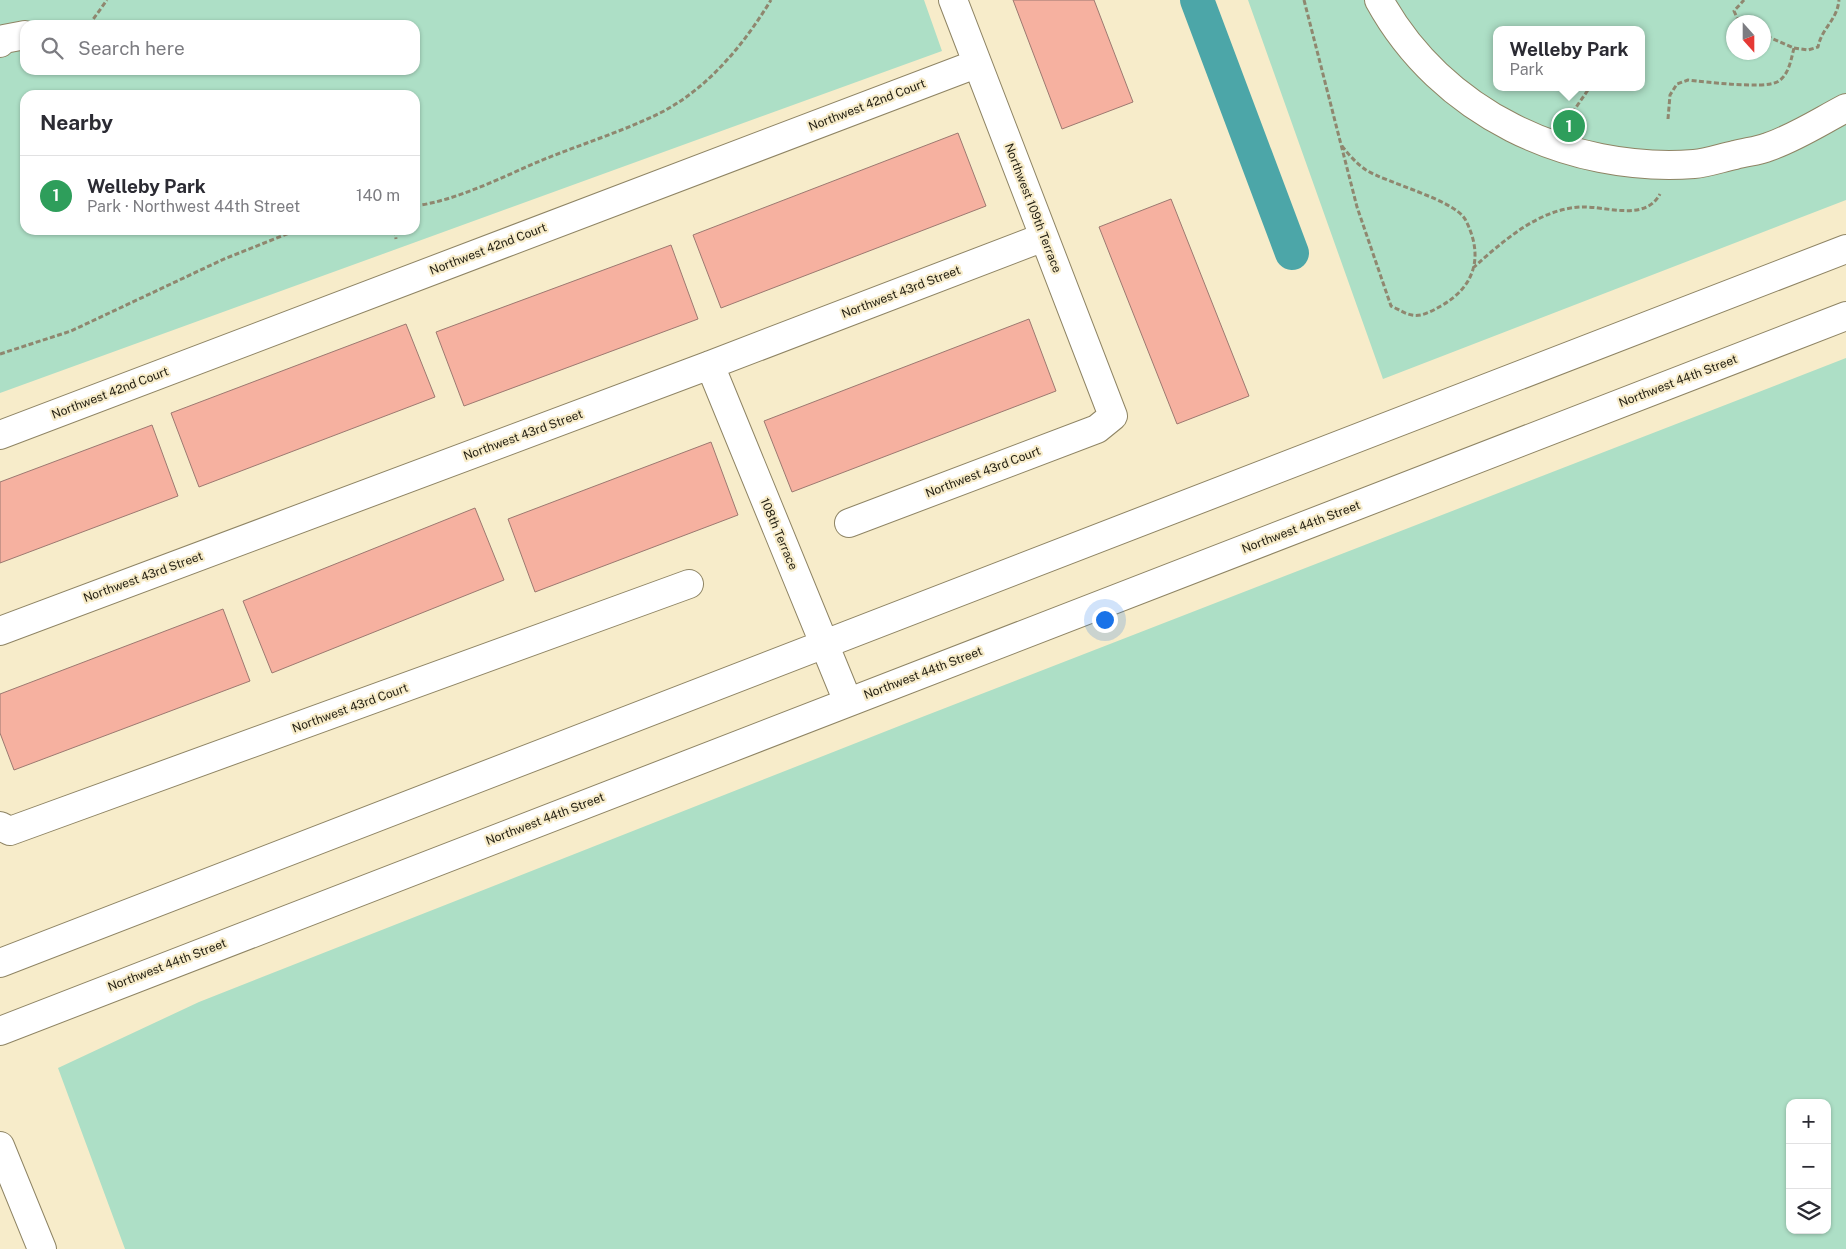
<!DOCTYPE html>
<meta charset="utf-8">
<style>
body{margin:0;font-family:"Public Sans",sans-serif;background:#f2f2f3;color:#2b2b33}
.controls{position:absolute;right:15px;bottom:15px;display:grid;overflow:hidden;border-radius:10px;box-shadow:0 1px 4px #0004}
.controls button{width:45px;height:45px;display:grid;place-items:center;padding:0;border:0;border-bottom:1px solid #e1e1e2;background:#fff;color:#2b2b33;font:25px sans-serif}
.compass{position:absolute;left:1726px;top:15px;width:45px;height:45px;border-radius:50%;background:#fff;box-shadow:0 1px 4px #0004;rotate:159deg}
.you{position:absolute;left:1104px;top:619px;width:18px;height:18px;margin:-12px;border:4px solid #fff;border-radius:50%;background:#1a73e8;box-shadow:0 0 0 8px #1a73e833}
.badge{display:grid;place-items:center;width:32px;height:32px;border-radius:50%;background:#2956c5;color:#fff;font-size:16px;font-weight:700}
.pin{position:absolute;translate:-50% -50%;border:2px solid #fff;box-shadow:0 1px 5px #0006}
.popup{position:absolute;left:1493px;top:26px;width:152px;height:65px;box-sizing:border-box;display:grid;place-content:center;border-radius:10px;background:#fff;filter:drop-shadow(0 1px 4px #0005);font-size:16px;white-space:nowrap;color:#7c7c81}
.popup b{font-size:19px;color:#2b2b33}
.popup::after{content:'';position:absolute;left:50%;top:100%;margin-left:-10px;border:10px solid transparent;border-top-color:#fff}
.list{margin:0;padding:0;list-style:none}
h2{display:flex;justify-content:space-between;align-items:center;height:65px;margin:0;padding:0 20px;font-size:21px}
h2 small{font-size:16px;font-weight:400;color:#7c7c81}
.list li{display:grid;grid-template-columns:32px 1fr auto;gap:15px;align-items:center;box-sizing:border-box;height:80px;padding:0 20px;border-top:1px solid #e1e1e2}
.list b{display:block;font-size:19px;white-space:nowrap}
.list p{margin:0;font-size:16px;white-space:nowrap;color:#7c7c81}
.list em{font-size:16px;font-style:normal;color:#7c7c81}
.icon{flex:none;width:28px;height:28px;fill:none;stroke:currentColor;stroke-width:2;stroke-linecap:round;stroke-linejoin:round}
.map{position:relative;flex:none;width:1846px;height:1249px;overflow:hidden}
.search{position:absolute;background:#fff;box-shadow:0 1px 4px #0004;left:20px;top:20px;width:400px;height:55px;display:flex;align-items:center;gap:12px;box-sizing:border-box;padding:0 18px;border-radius:15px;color:#7c7c81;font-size:19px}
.panel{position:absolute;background:#fff;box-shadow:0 1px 4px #0004;left:20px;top:90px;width:400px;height:145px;border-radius:15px}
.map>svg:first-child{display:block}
.green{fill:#addfc6;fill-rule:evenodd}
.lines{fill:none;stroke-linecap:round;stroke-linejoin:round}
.canal{stroke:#4ca6a8;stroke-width:34}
.building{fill:#f6b1a0;stroke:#9c7970}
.minor-casing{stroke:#8e8464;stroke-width:30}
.major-casing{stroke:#8e8464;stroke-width:30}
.path{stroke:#8f876f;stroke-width:3;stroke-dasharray:5 2.5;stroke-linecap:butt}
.minor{stroke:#fff;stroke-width:28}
.major{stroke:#fff;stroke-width:28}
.labels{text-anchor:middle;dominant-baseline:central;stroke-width:4.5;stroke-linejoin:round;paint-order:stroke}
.street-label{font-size:12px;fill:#221e11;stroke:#f7ecca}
</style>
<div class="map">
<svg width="1846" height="1249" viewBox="0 0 1846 1249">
<rect width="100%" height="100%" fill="#f7ecca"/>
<path class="green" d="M0 0H924L942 51 0 393ZM25 25H415V70H25ZM25 95H415V230H25Z
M1248 0H1846V200L1383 379ZM1734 22H1764V52H1734ZM1496 30H1642V87H1496Z
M1846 358V1249H125L58 1068 199 1002 922 717ZM1790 1103H1827V1230H1790Z"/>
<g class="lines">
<path class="canal" d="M1197 0 1292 253"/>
</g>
<path class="building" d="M1013 0H1094L1133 102 1062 129Z
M958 133 986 206 721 308 693 235Z
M1171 199 1249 396 1177 424 1099 227Z
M671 245 698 319 464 406 436 332Z
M1029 319 1056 391 792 492 764 421Z
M406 324 435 397 199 487 171 413Z
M152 425 178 496 0 563V482Z
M711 442 738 515 535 592 508 519Z
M475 508 504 580 272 673 243 601Z
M223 609 250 681 14 770 0 733V694Z"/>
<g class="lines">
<g class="minor-casing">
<path id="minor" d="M1379 0C1441 113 1568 173 1694 164 1707 163 1721 158 1735 155 1746 152 1758 151 1768 147 1795 138 1821 121 1846 108
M0 43 4 39 25 35
M710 365 848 702
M0 435 976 64
M849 523 1097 429 1113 416 953 0
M0 631 710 365 1044 237
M0 826 10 831 689 584
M0 963 1846 249
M0 1031 1846 316"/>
</g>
<g class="major-casing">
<path id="major" d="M0 1146 42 1249"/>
</g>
<path class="path" d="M1304 0 1357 207 1391 306C1398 309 1405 314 1412 315 1422 317 1432 311 1441 306 1476 286 1484 255 1465 219 1454 200 1387 183 1366 170 1357 164 1349 155 1342 146
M1739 22 1734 11 1744 0
M89 25 107 0
M1794 48 1808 50 1818 47C1822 27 1837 21 1839 0
M1568 119 1590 87
M1668 119 1670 95 1677 84 1688 80C1706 82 1763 89 1777 82 1789 76 1791 59 1794 48L1764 35
M415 206C458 200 500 178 540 161 581 144 625 131 664 111 710 86 744 44 771 0
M395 230 396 239
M1473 268C1503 241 1540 208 1582 207 1606 206 1645 222 1660 194
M0 354 71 331 224 259 297 230"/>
<use href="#minor" class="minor"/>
<use href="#major" class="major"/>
</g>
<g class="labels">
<g class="street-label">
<text transform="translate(867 105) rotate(-21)">Northwest 42nd Court</text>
<text transform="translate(1033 208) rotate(69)">Northwest 109th Terrace</text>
<text transform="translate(488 249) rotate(-21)">Northwest 42nd Court</text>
<text transform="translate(901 292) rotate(-21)">Northwest 43rd Street</text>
<text transform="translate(1678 381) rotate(-21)">Northwest 44th Street</text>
<text transform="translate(110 393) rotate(-21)">Northwest 42nd Court</text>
<text transform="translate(523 435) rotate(-20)">Northwest 43rd Street</text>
<text transform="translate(983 472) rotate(-21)">Northwest 43rd Court</text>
<text transform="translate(1301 527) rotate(-21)">Northwest 44th Street</text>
<text transform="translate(779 534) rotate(67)">108th Terrace</text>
<text transform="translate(143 577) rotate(-20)">Northwest 43rd Street</text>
<text transform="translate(923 673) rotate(-21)">Northwest 44th Street</text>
<text transform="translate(350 708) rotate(-20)">Northwest 43rd Court</text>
<text transform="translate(545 819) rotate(-21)">Northwest 44th Street</text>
<text transform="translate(167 965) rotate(-21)">Northwest 44th Street</text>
</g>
</g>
</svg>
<div class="controls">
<button>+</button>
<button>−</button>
<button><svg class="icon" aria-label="layers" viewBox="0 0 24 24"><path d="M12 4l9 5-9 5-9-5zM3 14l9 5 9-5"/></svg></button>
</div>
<svg class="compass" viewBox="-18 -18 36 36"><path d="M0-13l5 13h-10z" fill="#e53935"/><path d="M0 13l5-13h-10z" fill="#7c7c81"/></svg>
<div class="you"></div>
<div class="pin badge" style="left:1569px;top:126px;background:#2e9e5b">1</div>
<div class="popup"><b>Welleby Park</b>Park</div>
<div class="search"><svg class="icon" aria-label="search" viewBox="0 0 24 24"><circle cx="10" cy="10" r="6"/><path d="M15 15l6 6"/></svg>Search here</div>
<section class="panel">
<h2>Nearby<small></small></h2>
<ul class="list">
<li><span class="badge" style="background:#2e9e5b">1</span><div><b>Welleby Park</b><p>Park · Northwest 44th Street</p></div><em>140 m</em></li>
</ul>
</section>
</div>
